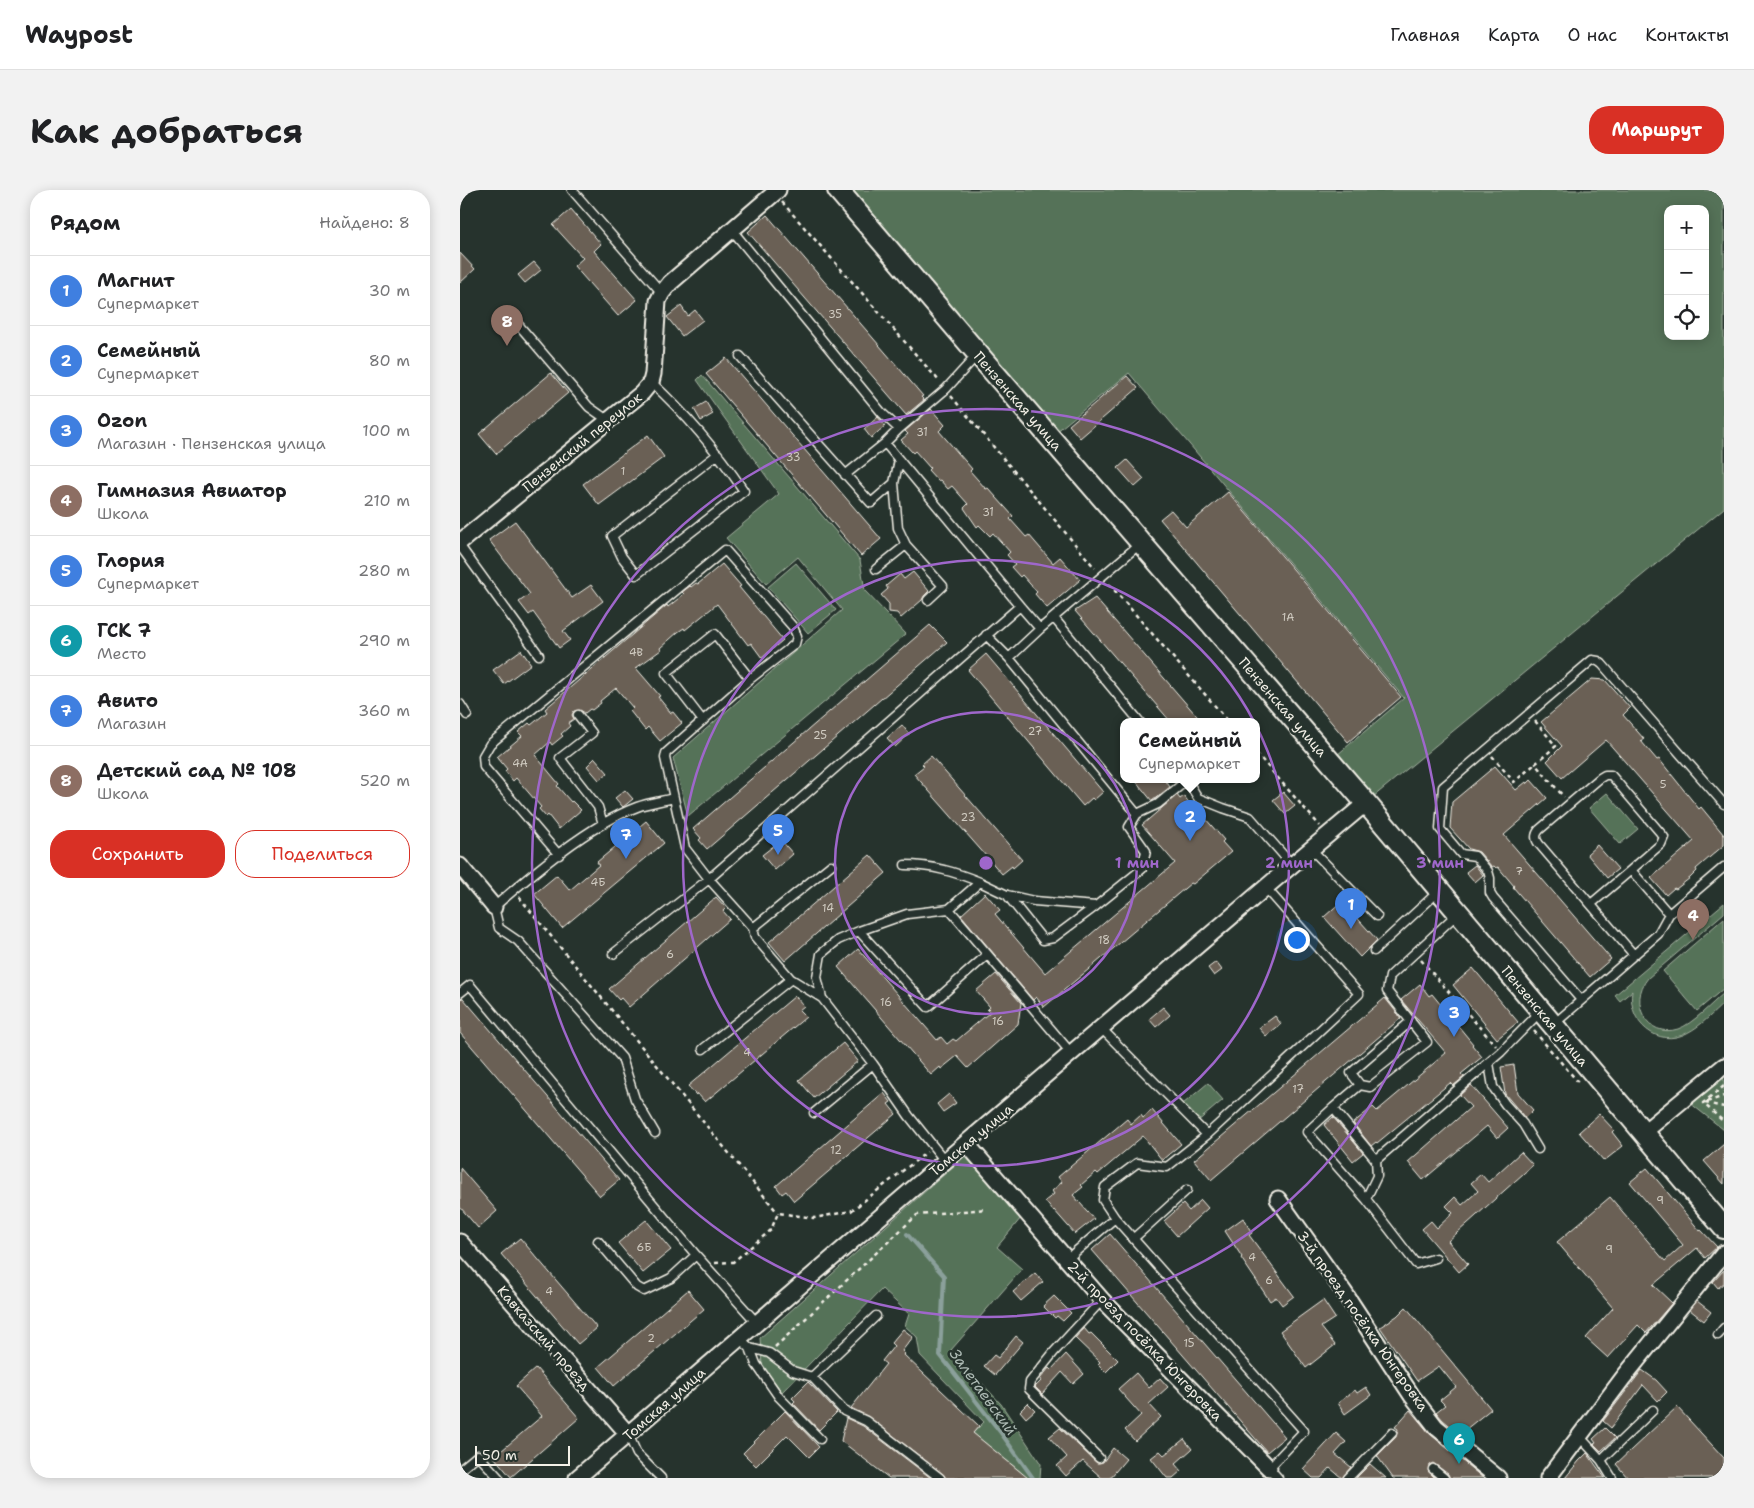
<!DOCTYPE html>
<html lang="ru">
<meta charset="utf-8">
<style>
body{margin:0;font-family:"Shantell Sans",sans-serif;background:#f2f2f2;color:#202124}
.controls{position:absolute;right:15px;top:15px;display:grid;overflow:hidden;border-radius:10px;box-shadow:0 2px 12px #0003}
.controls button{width:45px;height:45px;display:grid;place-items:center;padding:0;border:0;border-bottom:1px solid #e0e0e0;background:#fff;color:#202124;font:25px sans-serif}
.scale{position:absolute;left:15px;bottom:12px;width:95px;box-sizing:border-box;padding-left:5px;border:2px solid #f4f1e8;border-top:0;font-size:14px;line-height:18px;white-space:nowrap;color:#f4f1e8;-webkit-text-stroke:4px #26332d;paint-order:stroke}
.you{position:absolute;left:836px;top:749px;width:18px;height:18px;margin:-12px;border:4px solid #fff;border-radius:50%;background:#1a73e8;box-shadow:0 0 0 8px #1a73e833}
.badge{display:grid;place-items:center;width:32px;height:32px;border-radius:50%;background:#d93025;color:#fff;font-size:16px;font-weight:700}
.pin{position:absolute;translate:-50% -41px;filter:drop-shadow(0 1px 2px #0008)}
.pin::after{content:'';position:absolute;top:26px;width:18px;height:15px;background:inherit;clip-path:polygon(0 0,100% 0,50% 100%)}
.popup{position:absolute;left:660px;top:528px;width:140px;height:65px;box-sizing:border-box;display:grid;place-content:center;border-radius:10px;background:#fff;filter:drop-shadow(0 1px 4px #0005);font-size:16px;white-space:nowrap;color:#757577}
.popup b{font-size:19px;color:#202124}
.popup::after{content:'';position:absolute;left:50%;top:100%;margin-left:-10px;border:10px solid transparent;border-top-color:#fff}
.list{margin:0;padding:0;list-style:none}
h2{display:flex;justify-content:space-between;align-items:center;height:65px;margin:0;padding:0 20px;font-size:21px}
h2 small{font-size:16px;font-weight:400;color:#757577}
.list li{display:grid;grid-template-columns:32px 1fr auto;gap:15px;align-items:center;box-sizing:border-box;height:70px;padding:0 20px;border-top:1px solid #e0e0e0}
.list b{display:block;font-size:19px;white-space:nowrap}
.list p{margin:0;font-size:16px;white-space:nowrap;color:#757577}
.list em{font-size:16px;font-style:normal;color:#757577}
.actions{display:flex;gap:10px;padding:15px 20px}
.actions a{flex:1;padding:11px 0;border:1px solid #d93025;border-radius:20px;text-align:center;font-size:18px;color:#d93025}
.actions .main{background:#d93025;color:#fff}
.icon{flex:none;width:28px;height:28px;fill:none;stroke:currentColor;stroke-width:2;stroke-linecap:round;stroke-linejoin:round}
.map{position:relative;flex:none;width:1264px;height:1288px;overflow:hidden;border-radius:20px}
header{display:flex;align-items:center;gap:30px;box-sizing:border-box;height:70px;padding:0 25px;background:#fff;border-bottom:1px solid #e0e0e0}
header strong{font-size:24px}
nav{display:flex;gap:28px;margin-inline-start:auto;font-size:18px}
.intro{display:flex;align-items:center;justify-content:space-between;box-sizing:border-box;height:120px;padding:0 30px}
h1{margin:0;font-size:35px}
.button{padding:12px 22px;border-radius:20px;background:#d93025;color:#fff;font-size:18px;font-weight:700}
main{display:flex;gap:30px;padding:0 30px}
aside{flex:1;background:#fff;border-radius:20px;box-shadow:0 2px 12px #0003}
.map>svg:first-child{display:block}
.green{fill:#557259;stroke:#a4b2a0;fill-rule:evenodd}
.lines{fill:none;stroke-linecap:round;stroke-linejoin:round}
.stream{stroke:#8ba09b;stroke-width:4}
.building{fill:#6b6055;stroke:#f4f1e8}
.lane-casing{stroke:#f4f1e8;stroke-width:11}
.street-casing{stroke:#f4f1e8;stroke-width:19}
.secondary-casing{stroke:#f4f1e8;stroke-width:24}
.path{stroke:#f4f1e8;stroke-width:2.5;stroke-dasharray:4 4;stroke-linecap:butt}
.lane{stroke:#26332d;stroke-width:8}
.street{stroke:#26332d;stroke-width:15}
.secondary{stroke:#26332d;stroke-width:20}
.ring{fill:none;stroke:#9f67cb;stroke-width:2.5}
.labels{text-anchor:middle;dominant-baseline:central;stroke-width:5;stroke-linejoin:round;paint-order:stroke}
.number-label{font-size:11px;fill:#d2cdc3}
.street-label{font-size:14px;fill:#f4f1e8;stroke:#26332d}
.water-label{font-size:15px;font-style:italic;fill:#aebbb5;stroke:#26332d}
.centre{fill:#9f67cb;stroke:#26332d;stroke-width:2.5}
.ring-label{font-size:15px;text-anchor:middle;font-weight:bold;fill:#9f67cb;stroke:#26332d;stroke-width:5;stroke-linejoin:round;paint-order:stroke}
</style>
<header>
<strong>Waypost</strong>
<nav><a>Главная</a><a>Карта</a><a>О нас</a><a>Контакты</a></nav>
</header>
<div class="intro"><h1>Как добраться</h1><a class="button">Маршрут</a></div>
<main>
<aside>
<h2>Рядом<small>Найдено: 8</small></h2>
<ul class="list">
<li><span class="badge" style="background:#3f7fe0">1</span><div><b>Магнит</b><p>Супермаркет</p></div><em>30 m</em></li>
<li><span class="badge" style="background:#3f7fe0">2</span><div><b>Семейный</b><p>Супермаркет</p></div><em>80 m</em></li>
<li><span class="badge" style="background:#3f7fe0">3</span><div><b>Ozon</b><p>Магазин · Пензенская улица</p></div><em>100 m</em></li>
<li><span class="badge" style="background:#8d6e63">4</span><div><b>Гимназия Авиатор</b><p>Школа</p></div><em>210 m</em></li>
<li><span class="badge" style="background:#3f7fe0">5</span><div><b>Глория</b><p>Супермаркет</p></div><em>280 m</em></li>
<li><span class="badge" style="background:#0f9aa8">6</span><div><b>ГСК 7</b><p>Место</p></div><em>290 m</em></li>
<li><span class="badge" style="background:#3f7fe0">7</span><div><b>Авито</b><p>Магазин</p></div><em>360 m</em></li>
<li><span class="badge" style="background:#8d6e63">8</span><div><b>Детский сад № 108</b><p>Школа</p></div><em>520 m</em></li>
</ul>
<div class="actions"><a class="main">Сохранить</a><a>Поделиться</a></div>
</aside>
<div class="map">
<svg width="1264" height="1288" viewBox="0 0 1264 1288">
<rect width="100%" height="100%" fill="#26332d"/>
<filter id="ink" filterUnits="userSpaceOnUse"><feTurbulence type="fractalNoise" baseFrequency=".02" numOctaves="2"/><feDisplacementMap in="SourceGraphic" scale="10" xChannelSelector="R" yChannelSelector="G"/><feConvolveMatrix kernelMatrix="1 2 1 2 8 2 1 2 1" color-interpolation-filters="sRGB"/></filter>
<g filter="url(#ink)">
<path class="green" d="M388 0H1264V318L913 607 877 565 944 508 669 183 596 242ZM1208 19H1245V146H1208Z
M242 185 400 370 405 401 446 444 228 626 213 568 382 420 338 367 306 394 266 348 319 304 237 190Z
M336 373 376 420 348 443 308 397Z
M1147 603 1178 639 1160 654 1129 618Z
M1264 713V723L1188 788C1168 812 1187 849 1218 839 1233 834 1252 813 1264 803V813C1253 823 1241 836 1227 843 1198 859 1167 832 1172 801L1160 811 1155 805Z
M1264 728V798L1237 821 1203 781Z
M1264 885V940L1230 913Z
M748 893 763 910 737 932 723 914Z
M505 966 561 1028 537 1057 562 1079 491 1160 541 1214 581 1274 580 1288H558L562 1283 513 1243 524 1232 460 1165 457 1147 445 1136 449 1124 422 1099 322 1202 302 1175 300 1148Z"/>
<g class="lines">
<path class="stream" d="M447 1044 484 1086 480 1165 541 1243 573 1288"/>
</g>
<path class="building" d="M111 19 141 54 134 61 177 110 158 126 114 76 123 68 93 35Z
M307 25 463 206 461 207 464 210 446 225 288 42Z
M0 63 15 79 0 93Z
M74 72 81 80 65 93 58 85Z
M221 116 228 126 235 120 243 130 222 146 207 127Z
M266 168 421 349 401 366 246 184Z
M91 183 108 203 36 264 19 244Z
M667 186 678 198 620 248 609 235Z
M246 212 253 224 241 231 234 219Z
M471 219 485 235 479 241 512 279 510 281 526 299 528 298 553 326 550 329 566 347 569 345 593 373 600 367 620 390 587 418 575 404 577 402 562 385 560 387 551 377 555 374 547 365 550 362 533 343 530 346 519 335 517 337 504 318 508 314 492 296 488 299 480 290 478 291 468 280 470 278 455 261 453 263 441 250 448 244 445 241Z
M418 227 425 236 411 248 404 239Z
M188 245 204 267 139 315 123 294Z
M667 270 684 289 675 297 658 278Z
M768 302 941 507 888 552 700 329 711 320 726 337Z
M55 331 112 408 131 395 143 411 103 441 110 450 99 458 73 422 69 425 59 412 70 404 29 350Z
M262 374 281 396 279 397 323 450 302 468 291 453 288 455 257 414 225 440 224 438 218 442 200 458 201 460 176 478 200 506 198 507 211 523 213 522 222 533 200 551 188 537 185 540 170 521 173 518 156 498 140 511 141 513 132 520 130 519 125 523 120 520 114 521 112 525 114 529 108 533 110 536 101 544 103 546 92 555 90 552 75 565 99 594 97 596 111 612 112 611 121 620 99 639 88 625 86 627 79 619 81 617 56 588 53 591 45 581 47 579 37 567 62 546 58 542 69 533 71 535 87 522 85 519 207 415 208 417 224 404 222 402 230 396 231 397 236 393 238 394Z
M453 382 469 401 464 406 462 410 441 428 437 423 429 422V414L421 405 428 399 426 396 440 384 444 389Z
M635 408 742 532H711L615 421Z
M470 435 487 452 247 659 239 650 241 648 233 639Z
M61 460 71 474 44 494 33 480Z
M526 464 643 602 634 610 632 608 623 616 508 480Z
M1132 489 1145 490 1170 518 1163 525 1184 549 1181 551 1197 570 1199 569 1239 619 1241 617 1264 645V655L1236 679 1237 681 1230 688 1216 699 1214 698 1206 705 1191 688 1234 651 1146 550 1102 588 1087 571 1102 556 1081 532Z
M442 535 449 544 435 557 427 548Z
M471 566 562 670 553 678 552 676 542 684 454 584 464 576 462 574Z
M135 568 148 583 139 590 127 576Z
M1035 576 1056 600 1066 592 1067 594 1071 590 1087 608 1044 645 1151 769 1130 787 1053 697 1054 696 1038 677 1036 678 1034 676 1032 677 1019 662 1009 659 990 638 992 612Z
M675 590H705L710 597 692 611Z
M165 600 173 609 163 617 155 608Z
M823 602 835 616 825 624 813 610Z
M717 605 720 609 724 606 730 614 732 613 764 650 762 652 771 662 733 694 731 693 584 817 576 807 573 810 501 725 525 703 540 720 535 724 585 783 715 673 682 635Z
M186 631 204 653 102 738 74 704 97 685 110 700 139 675 137 672Z
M321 650 333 664 315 680 302 665Z
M1137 655 1158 679 1147 688 1127 664Z
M410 665 426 683 325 771 309 752Z
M1015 675 1023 685 1015 692 1006 682Z
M256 707 266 718 263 721 270 729 169 817 161 808 159 810 149 799Z
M882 711 917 750 900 767 864 727Z
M398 759 477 850 481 847 487 854 493 849 496 851 530 822 527 820 530 817 516 801 536 784 561 813 558 834 508 878 497 866 481 879 480 877 471 885 378 777Z
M756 772 762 780 754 786 748 778Z
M1013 778 1058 832 1037 849 993 795Z
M960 794 969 806 972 804 1013 854 1012 855 1022 867 1001 884 1004 887 993 896 990 893 917 953 916 952 911 956 893 933 913 917 917 921 986 863 941 810Z
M335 806 344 816 339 820 346 827 245 912 237 903 236 905 228 896Z
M3 808 159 990 140 1006 0 843V809Z
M925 808 941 828 751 990 734 970Z
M703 817 710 825 696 837 689 829Z
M815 826 821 834 806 846 799 838Z
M383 853 398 871 354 908 339 890Z
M1054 875 1058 903 1073 920 1065 928 1045 904 1041 877Z
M1011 895 1048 938 1037 948 1027 936 963 990 948 972 1011 917 1000 905Z
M424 903 431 912 428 914 436 924 334 1011 326 1001 322 1004 316 996Z
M489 904 496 913 483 922 477 914Z
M692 920 721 954 702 970 683 946 638 984 636 982 621 995 623 997 613 1005 634 1029 615 1044 594 1020 593 1021 585 1011 594 1004 592 1001 602 992 598 987 667 929 671 934 681 925 683 928Z
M1139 924 1154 940 1152 942 1163 956 1144 971 1119 942Z
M873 927 903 963 893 971 864 935Z
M1264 954V994L1244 971Z
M1061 962 1073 975 988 1051 1008 1074 999 1082 962 1039 971 1031 977 1038 993 1023 986 1016 995 1007 1002 1015 1018 1001 1011 993 1021 984 1028 992Z
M0 978 37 1021 18 1038 0 1017Z
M1187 978 1240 1041 1241 1040 1257 1057 1245 1068 1237 1058 1193 1095 1212 1113 1186 1143 1178 1135 1148 1168 1126 1148 1153 1118 1097 1052 1150 1007 1205 1071 1223 1055 1170 992Z
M741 1010 748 1018 717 1046 704 1031 723 1014 729 1021Z
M783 1028 792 1043 789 1045 834 1106 822 1115 816 1107 810 1111 781 1068 782 1067 765 1041Z
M186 1030 211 1060 183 1083 158 1053Z
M650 1044 825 1247 807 1262 632 1060Z
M60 1048 137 1138 118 1154 41 1064Z
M1264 1080V1093L1258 1098 1253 1092Z
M575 1083 583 1092 561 1111 553 1102Z
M228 1100 244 1119 154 1196 138 1177Z
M594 1106 611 1123 603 1131 597 1126 595 1128 583 1116Z
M863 1110 875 1128 861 1137 875 1155 846 1178 820 1141Z
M1237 1111 1251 1122 1244 1131 1230 1120Z
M946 1117 1031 1219 1000 1244 983 1230 976 1222 985 1215 980 1210 996 1197 979 1176 957 1191 920 1137 937 1126Z
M624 1138 629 1144 631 1143 658 1170 646 1182 638 1174 640 1172 615 1148Z
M443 1139 453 1147 442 1161 445 1164 444 1165 519 1236 513 1243 568 1288H486L483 1284 409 1227 391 1218 426 1174 422 1171 434 1156 431 1153Z
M556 1146 563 1152 535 1185 524 1176 534 1165 538 1168Z
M606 1164 624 1184 613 1194 602 1182 582 1204 575 1197 581 1191 580 1189 589 1178 591 1180Z
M76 1178 119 1228 51 1287 34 1267 82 1226 56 1196Z
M1182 1180 1196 1190 1207 1202 1198 1211 1183 1195 1151 1238 1143 1231Z
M676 1183 689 1198 700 1188 708 1197 689 1214 701 1227 675 1251 665 1240 681 1225 658 1199Z
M348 1192 377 1222 359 1240 333 1213 335 1211 332 1208Z
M906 1197 911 1205 885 1224 878 1213 895 1200 897 1203Z
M568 1213 575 1220 566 1228 560 1221Z
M1217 1217 1264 1268V1288H1168L1156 1274Z
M950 1220 970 1244 1023 1288H990L988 1284 973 1273 969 1275 968 1281 975 1288H933L917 1266 936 1247 938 1239 935 1237Z
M325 1221 359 1257 349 1267 327 1245 296 1276 283 1263Z
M386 1228 403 1236 471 1288H429L381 1251Z
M600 1238 637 1273 643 1272 653 1258 666 1269 650 1288H642L623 1271 606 1286 597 1276 607 1267 589 1247Z
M1145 1238 1155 1248 1141 1261 1134 1254 1136 1253 1133 1249Z
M876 1243 886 1252 875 1264 891 1277 882 1288 870 1278 861 1288H853L843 1279Z
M724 1249 732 1259 715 1274 721 1281 713 1288H707L691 1268 700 1261 704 1265Z
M1127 1263 1145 1288H1105L1119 1271Z
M910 1274 926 1288H896Z"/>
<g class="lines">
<g class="lane-casing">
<path id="lane" d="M112 0 202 103
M272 40 422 223 439 239
M57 133 129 217 149 231
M280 166 411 313 434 293
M191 192C226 224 257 261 284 301L176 385 162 367 152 346 258 264
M425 253 560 416
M439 270 434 293 438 338 446 355 483 396 468 410
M385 285 425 253 439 239 486 199 518 164
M0 356 79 465
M416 379 446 355
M594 428 680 532
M580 439 549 468 677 624
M526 445 549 468
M0 514 7 525
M118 525 132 543 100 568 138 617 143 634
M243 531 206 483 255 444 290 489
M727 590 738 608 763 618 790 627 832 675
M214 608 225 658 249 689 560 416 580 439 681 353
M851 659 917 726
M99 665 24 577 23 566 30 554 265 360 333 437 337 446 335 454 290 489 206 563 205 568 214 608C202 611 188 613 177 617 129 635 73 683 34 717L39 738 58 751 162 868 175 909 195 943
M445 675C472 675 495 682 520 692
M806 698 899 804 747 945 707 977 677 973 645 997 643 1010 655 1028 844 1241 809 1278 818 1288
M547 705 583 750 593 748 636 716
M1131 714 1171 680
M489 719 447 724 399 741 468 817 527 765
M997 724 930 786 927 801 967 852 910 897 900 895 873 918 916 970 1041 862 1081 821
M293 738 371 675
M914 761 979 701
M153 764 249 689 293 738 295 747 331 789
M1174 765 1079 654C1075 649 1075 645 1079 640L1140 588 1145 585H1151L1204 647 1201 654 1171 680 1209 724
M0 803 10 795 236 1065 297 1133
M362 808 357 787 361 764 378 750 399 741
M1121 810 1033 708 1030 703V688L1028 681 1015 666 1001 664 980 639 983 597 1132 470 1138 471 1142 474 1264 614
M1094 834 1198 744 1209 724 1264 677
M641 838 747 945
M243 859 331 789 362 808 413 874 449 926 485 971
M612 864 489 719 520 692 547 705 574 711 636 716 682 679 686 661 669 637 677 624 698 614 727 590
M1029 873 1033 897 1045 914 1063 934 1078 959
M900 895 891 883 951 831
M873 918 847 942 906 1009 956 1074 976 1068
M354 923 413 874
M906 1009 917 986 916 970
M674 1048 727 1000
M138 1051 177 1097 184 1101 211 1088 236 1065
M607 1069 655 1028
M1258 1145 1264 1138
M279 1148 290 1158 296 1174 319 1207 360 1249
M290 1158 309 1163 333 1181 352 1187 384 1221 406 1231 480 1288
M352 1187 416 1126
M168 1244 177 1264 201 1288
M1120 1247 1141 1270 1152 1288
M639 1268 569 1199 570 1192 594 1162 642 1110
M1141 1270 1193 1220
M973 1279 984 1288
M0 1280 18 1265 39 1288
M888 1288 932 1243"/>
</g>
<g class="street-casing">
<path id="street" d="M0 352 182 203 191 192 193 184 198 111 202 103 210 93 318 0
M0 676 34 717
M1184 942 1264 876
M506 953 642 1110 809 1278
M818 1009 884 1102 952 1206 976 1237 1038 1288
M0 1052 168 1244
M117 1288 506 953 832 675 906 613
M1088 1288 1163 1188 1264 1063"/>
</g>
<g class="secondary-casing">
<path id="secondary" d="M378 0 518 164 906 613 1264 1038"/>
</g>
<path class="path" d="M322 12 480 192
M491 206 635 378
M649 394 769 532
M1075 531 1096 556 1075 574 1104 607
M796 563 860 636
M1032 566 1054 592 1075 574
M59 707 318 1023
M961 770 1036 856
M1074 841 1118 892
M1264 896 1243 913 1264 932
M1247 912 1264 906
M1245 913 1264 917
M255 1073 273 1072 311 1040 318 1023 354 1028 391 1021 467 962
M315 1157 457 1025 527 1019"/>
<use href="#lane" class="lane"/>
<use href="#street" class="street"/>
<use href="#secondary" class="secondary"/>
</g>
</g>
<g class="ring">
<circle cx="526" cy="673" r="151"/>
<circle cx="526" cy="673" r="303"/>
<circle cx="526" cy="673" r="454"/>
</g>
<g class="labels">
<g class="number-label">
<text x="375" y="124">35</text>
<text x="462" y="242">31</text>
<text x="333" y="267">33</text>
<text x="163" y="281">1</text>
<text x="528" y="322">31</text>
<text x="828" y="427">1А</text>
<text x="176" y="462">4В</text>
<text x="575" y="541">27</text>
<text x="360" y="545">25</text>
<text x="60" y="573">4А</text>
<text x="1203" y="594">5</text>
<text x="508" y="627">23</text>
<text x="1059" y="681">7</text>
<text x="138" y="692">4Б</text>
<text x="368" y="718">14</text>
<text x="644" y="750">18</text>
<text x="210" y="764">6</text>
<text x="426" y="812">16</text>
<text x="538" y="831">16</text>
<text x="287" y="862">4</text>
<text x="838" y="899">17</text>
<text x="376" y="960">12</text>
<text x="1200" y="1010">9</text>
<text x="184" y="1057">6Б</text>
<text x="1149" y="1059">9</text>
<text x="792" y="1067">4</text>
<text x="809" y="1090">6</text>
<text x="89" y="1101">4</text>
<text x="191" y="1148">2</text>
<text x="729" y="1153">15</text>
</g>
<g class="street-label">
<text transform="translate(558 211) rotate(49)">Пензенская улица</text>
<text transform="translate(122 252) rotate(-39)">Пензенский переулок</text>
<text transform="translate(823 517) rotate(49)">Пензенская улица</text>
<text transform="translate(1085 826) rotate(50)">Пензенская улица</text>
<text transform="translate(511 950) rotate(-40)">Томская улица</text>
<text transform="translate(903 1131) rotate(55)">3-й проезд посёлка Юнгеровка</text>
<text transform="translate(84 1148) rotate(49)">Кавказский проезд</text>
<text transform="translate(685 1151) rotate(46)">2-й проезд посёлка Юнгеровка</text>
<text transform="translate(204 1214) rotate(-41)">Томская улица</text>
</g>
<g class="water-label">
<text transform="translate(523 1202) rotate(54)">Залетаевский</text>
</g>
</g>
<circle cx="526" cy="673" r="8" class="centre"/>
<g class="ring-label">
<text x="677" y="678">1 мин</text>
<text x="829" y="678">2 мин</text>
<text x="980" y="678">3 мин</text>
</g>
</svg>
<div class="controls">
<button>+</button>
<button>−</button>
<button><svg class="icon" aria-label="locate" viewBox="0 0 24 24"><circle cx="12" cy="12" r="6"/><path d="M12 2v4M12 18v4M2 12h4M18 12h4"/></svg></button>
</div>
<div class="scale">50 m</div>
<div class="you"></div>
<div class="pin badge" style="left:891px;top:739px;background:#3f7fe0">1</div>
<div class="pin badge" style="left:730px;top:651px;background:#3f7fe0">2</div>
<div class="popup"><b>Семейный</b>Супермаркет</div>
<div class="pin badge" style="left:994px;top:847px;background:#3f7fe0">3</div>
<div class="pin badge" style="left:1233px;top:750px;background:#8d6e63">4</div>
<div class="pin badge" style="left:318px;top:665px;background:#3f7fe0">5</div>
<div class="pin badge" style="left:999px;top:1274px;background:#0f9aa8">6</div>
<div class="pin badge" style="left:166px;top:669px;background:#3f7fe0">7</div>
<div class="pin badge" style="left:47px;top:156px;background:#8d6e63">8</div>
</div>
</main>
